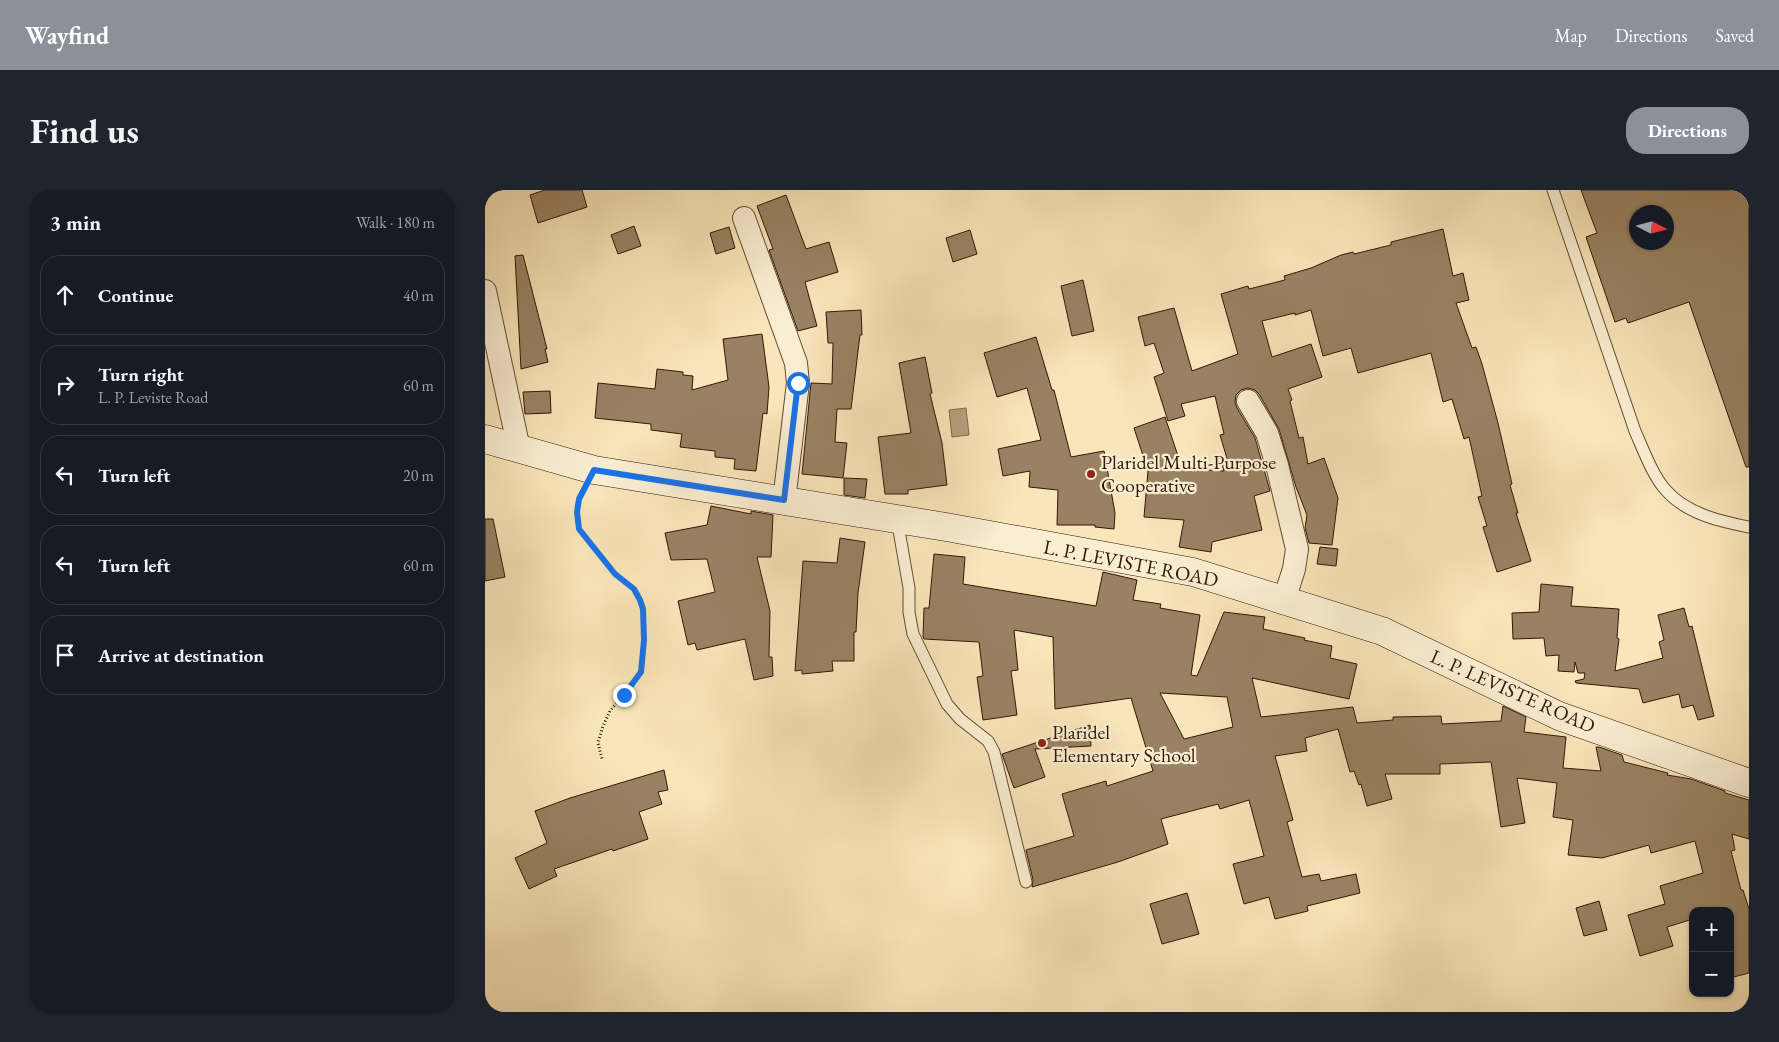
<!DOCTYPE html>
<meta charset="utf-8">
<style>
body{margin:0;font-family:"EB Garamond",serif;background:#20242c;color:#f1f3f6}
.controls{position:absolute;right:15px;bottom:15px;display:grid;overflow:hidden;border-radius:10px;box-shadow:0 1px 4px #0004}
.controls button{width:45px;height:45px;display:grid;place-items:center;padding:0;border:0;border-bottom:1px solid #363941;background:#171b24;color:#f1f3f6;font:25px sans-serif}
.compass{position:absolute;left:1144px;top:15px;width:45px;height:45px;border-radius:50%;background:#171b24;box-shadow:0 1px 4px #0004;rotate:96deg}
.stop{position:absolute;width:15px;height:15px;margin:-11px;border:4px solid #1a73e8;border-radius:50%;background:#fff}
.stop.end{background:#1a73e8;border-color:#fff;box-shadow:0 1px 5px #0008}
.list{margin:0;padding:0;list-style:none}
h2{display:flex;justify-content:space-between;align-items:center;height:65px;margin:0;padding:0 20px;font-size:21px}
h2 small{font-size:16px;font-weight:400;color:#9ea1a6}
.list li{display:grid;grid-template-columns:32px 1fr auto;gap:15px;align-items:center;box-sizing:border-box;height:80px;margin:0 10px 10px;padding:0 10px;border:1px solid #363941;border-radius:20px}
.list b{display:block;font-size:19px;white-space:nowrap}
.list p{margin:0;font-size:16px;white-space:nowrap;color:#9ea1a6}
.list em{font-size:16px;font-style:normal;color:#9ea1a6}
.icon{flex:none;width:28px;height:28px;fill:none;stroke:currentColor;stroke-width:2;stroke-linecap:round;stroke-linejoin:round}
.map{position:relative;flex:none;width:1264px;height:822px;overflow:hidden;border-radius:20px}
header{display:flex;align-items:center;gap:30px;box-sizing:border-box;height:70px;padding:0 25px;background:#8c9099;color:#fff}
header strong{font-size:24px}
nav{display:flex;gap:28px;margin-inline-start:auto;font-size:18px}
.intro{display:flex;align-items:center;justify-content:space-between;box-sizing:border-box;height:120px;padding:0 30px}
h1{margin:0;font-size:35px}
.button{padding:12px 22px;border-radius:20px;background:#8c9099;color:#fff;font-size:18px;font-weight:700}
main{display:flex;gap:30px;padding:0 30px}
aside{flex:1;background:#171b24;border-radius:20px;box-shadow:0 1px 4px #0004}
.map>svg:first-child{display:block}
.water{fill:#b59f7c;stroke:#81694c}
.building{fill:#998263;stroke:#331705;fill-rule:evenodd}
.lines{fill:none;stroke-linecap:round;stroke-linejoin:round}
.lane-casing{stroke:#644a32;stroke-width:13}
.street-casing{stroke:#644a32;stroke-width:24}
.secondary-casing{stroke:#331705;stroke-width:29}
.path{stroke:#331705;stroke-width:3;stroke-dasharray:1 2.5;stroke-linecap:butt}
.lane{stroke:#faeed2;stroke-width:11}
.street{stroke:#faeed2;stroke-width:22}
.secondary{stroke:#faeed2;stroke-width:28}
.route{stroke:#1a73e8;stroke-width:6}
.poi-dot{fill:#8f2418;stroke:#faeed2;stroke-width:2}
.labels{text-anchor:middle;dominant-baseline:central;stroke-width:4.5;stroke-linejoin:round;paint-order:stroke}
.poi-label{font-size:20px;fill:#331705;stroke:#faeed2;text-anchor:start}
.street-label{font-size:20px;fill:#331705;stroke:#faeed2}
</style>
<header>
<strong>Wayfind</strong>
<nav><a>Map</a><a>Directions</a><a>Saved</a></nav>
</header>
<div class="intro"><h1>Find us</h1><a class="button">Directions</a></div>
<main>
<aside>
<h2>3 min<small>Walk · 180 m</small></h2>
<ul class="list">
<li><svg class="icon" aria-label="ahead" viewBox="0 0 24 24"><path d="M12 20V5M6 11l6-6 6 6"/></svg><div><b>Continue</b></div><em>40 m</em></li>
<li><svg class="icon" aria-label="right" viewBox="0 0 24 24"><path d="M7 20v-9h11M14 6l5 5-5 5"/></svg><div><b>Turn right</b><p>L. P. Leviste Road</p></div><em>60 m</em></li>
<li><svg class="icon" aria-label="left" viewBox="0 0 24 24"><path d="M17 20v-9H6M10 6l-5 5 5 5"/></svg><div><b>Turn left</b></div><em>20 m</em></li>
<li><svg class="icon" aria-label="left" viewBox="0 0 24 24"><path d="M17 20v-9H6M10 6l-5 5 5 5"/></svg><div><b>Turn left</b></div><em>60 m</em></li>
<li><svg class="icon" aria-label="arrive" viewBox="0 0 24 24"><path d="M6 21V4h12l-3 4 3 4H6"/></svg><div><b>Arrive at destination</b></div></li>
</ul>
</aside>
<div class="map">
<svg width="1264" height="822" viewBox="0 0 1264 822">
<rect width="100%" height="100%" fill="#f8e5b9"/>
<filter id="stains"><feTurbulence type="fractalNoise" baseFrequency=".004" numOctaves="4"/><feColorMatrix values="0 0 0 0 .2 0 0 0 0 .09 0 0 0 0 .02 0 0 0 .5 -.17"/></filter>
<radialGradient id="worn" r=".72"><stop offset=".6" stop-color="#630" stop-opacity="0"/><stop offset="1" stop-color="#630" stop-opacity=".3"/></radialGradient>
<path class="water" d="M481 218 484 245 467 247 464 220Z"/>
<path class="building" d="M60 0H97L102 17 53 33 45 5Z
M1096 0H1264V277H1261L1204 112 1143 133 1141 128 1130 132 1101 47 1112 43ZM1152 22H1182V52H1152Z
M301 5 321 59 344 52 353 82 320 92 332 136 313 141 284 60 288 59 272 16Z
M149 36 156 56 133 64 126 45Z
M244 37 250 58 231 64 225 43Z
M958 39 968 86 978 83 984 110 971 113 987 158 991 157 997 174 1013 233 1027 294 1025 295 1033 323H1031L1046 371 1012 382 998 337 1002 336 993 307 997 306 984 247 979 249 967 209 958 212 946 163 873 183 866 158 838 166 826 120 810 125V123L777 131 787 167 826 154 837 187 803 199 807 210 805 211 814 248 818 247 823 274 839 268 853 308 847 355 824 353 820 338 822 325 811 297 794 239 774 204 770 200 763 198 756 200 751 205 750 212 752 218 770 248 785 301 769 306 777 340 727 352 726 362 694 357 699 330 659 327 663 281 649 238 680 227 694 269 692 278 739 281 737 274 743 272 735 245 739 244 730 206 696 214 700 226 683 231 669 187 679 183 669 153 660 156 653 127 689 118 707 181 753 164 736 104 763 96 764 99 800 90 799 86 826 78 856 65 868 62 869 64 906 55V52Z
M485 40 492 64 468 72 461 48Z
M38 65 62 159H60L63 172 36 179 30 66Z
M598 90 609 141 587 146 576 96Z
M376 120 377 145H375L366 219H352L350 252 362 253 358 288 317 284 326 193 347 194 348 153H343L341 122Z
M277 144 284 197 282 224 278 223 271 281 249 279 250 269 230 267V261L195 257 197 244 166 240V234L110 228 113 193 170 199 172 179 198 182V185L208 186 207 200 243 190 238 149Z
M551 147 567 200H569L586 267 619 261 630 323 629 339 610 337V335H572L573 300 544 297 545 281 518 286 513 259 556 250 542 198 512 207 499 163Z
M440 167 447 203 445 204 457 253 462 295 423 300V304H400L393 247 426 243 414 173Z
M65 201 66 223 40 224 38 202Z
M359 288 382 289 380 308 359 305Z
M226 316 266 324V321L288 325 286 367H272L285 421 284 467H287L288 486 269 490 260 449 212 460 210 453 203 455 193 411 230 402 222 369 186 370 180 343 222 335Z
M0 329H8L20 387 0 391Z
M355 348 380 352 373 403 371 442H369V471H347L348 481 317 484V480L310 481 318 371 352 373Z
M835 357 853 359 851 376 832 374Z
M449 364 480 367 478 394 611 416 618 382 652 390 648 410 676 414 675 418 715 425 706 485 712 486 739 422 780 427 778 439 820 448 819 450 847 456 845 468 872 474 864 509 767 488 776 527 868 517 872 533 908 530V527L956 526 957 534 1016 531 1018 516 1041 527 1039 542 1081 547 1078 578 1116 581 1111 557H1114L1137 565 1139 572 1183 583 1182 585 1206 589 1240 601V603L1264 610V649L1247 644 1250 660 1246 661 1256 700H1258L1264 719V783L1245 788V721H1208V729L1182 737 1188 756 1155 766 1143 725 1180 714 1175 696 1218 683 1210 651 1166 663 1164 655 1117 668 1083 665 1088 630 1068 627 1072 593 1032 588 1040 633 1016 637 1006 572 955 574V584H900L907 609 882 616 876 594 874 595 869 581 865 582 853 539 820 548 822 561 790 566 808 630 802 632 817 687 834 684 836 691 871 684 875 703 822 716 823 721 790 729 784 707 759 714 748 674 779 666 764 610 735 619 733 614 676 629 683 654 633 672 547 697 548 690 541 660 589 646 577 604 621 591 622 596 668 581 646 508 570 519 568 447 529 440 533 480 526 481 532 525 498 530 492 487 498 486 494 452 439 449 438 447 439 418H444ZM675 503 742 507 748 537 699 549Z
M1056 394 1088 397 1086 416 1134 419 1132 448 1134 449 1130 481 1178 468 1174 452 1179 450 1173 425 1199 418 1204 437 1207 436 1229 526 1213 530 1208 515 1197 518 1194 504 1158 513 1154 499 1091 493 1090 491 1099 489 1100 483H1093L1090 472 1089 482 1073 481 1074 465 1061 466 1059 448 1028 449 1027 423 1054 422Z
M605 535 606 556 550 559 560 587 529 598 517 564Z
M179 580 183 600 173 602 177 614 154 622 163 649 128 661 127 659 69 679 72 686 44 699 30 668 62 653 50 621 85 608Z
M702 703 714 744 677 754 665 714Z
M1114 711 1122 740 1099 746 1091 718Z"/>
<g class="lines">
<g class="lane-casing">
<path id="lane" d="M1068 0 1150 241C1170 287 1177 313 1230 329 1241 332 1252 335 1264 337
M412 329 424 398V422L428 444 462 514 475 529 503 551 509 562 541 692"/>
</g>
<g class="street-casing">
<path id="street" d="M259 28 311 173 313 193 299 311
M0 101 34 259
M763 211 782 243 792 275 812 359 809 379 799 410"/>
</g>
<g class="secondary-casing">
<path id="secondary" d="M0 249 109 280 461 337 708 382 897 441 1074 526 1264 593"/>
</g>
<path class="path" d="M98 302 94 309 92 322 94 339 130 384 149 399 155 410 158 419 159 450 156 483 125 521 118 536 113 553 117 569"/>
<use href="#lane" class="lane"/>
<use href="#street" class="street"/>
<use href="#secondary" class="secondary"/>
</g>
<g class="lines">
<path class="route" d="M139 505 156 482 159 450 158 419 155 410 149 399 130 384 94 339 92 322 94 309 109 280 299 310 313 193"/>
</g>
<g class="poi-dot">
<circle cx="606" cy="284" r="5"/>
<circle cx="557" cy="553" r="5"/>
</g>
<g class="labels">
<g class="poi-label">
<text x="616" y="272">Plaridel Multi-Purpose<tspan x="616" dy="23">Cooperative</tspan></text>
<text x="567" y="542">Plaridel<tspan x="567" dy="23">Elementary School</tspan></text>
</g>
<g class="street-label">
<text transform="translate(646 373) rotate(11)">L. P. LEVISTE ROAD</text>
<text transform="translate(1028 501) rotate(24)">L. P. LEVISTE ROAD</text>
</g>
</g>
<rect width="100%" height="100%" filter="url(#stains)"/>
<rect width="100%" height="100%" fill="url(#worn)"/>
</svg>
<div class="controls">
<button>+</button>
<button>−</button>
</div>
<svg class="compass" viewBox="-18 -18 36 36"><path d="M0-13l5 13h-10z" fill="#e53935"/><path d="M0 13l5-13h-10z" fill="#9ea1a6"/></svg>
<div class="stop" style="left:313px;top:193px"></div>
<div class="stop end" style="left:139px;top:505px"></div>
</div>
</main>
